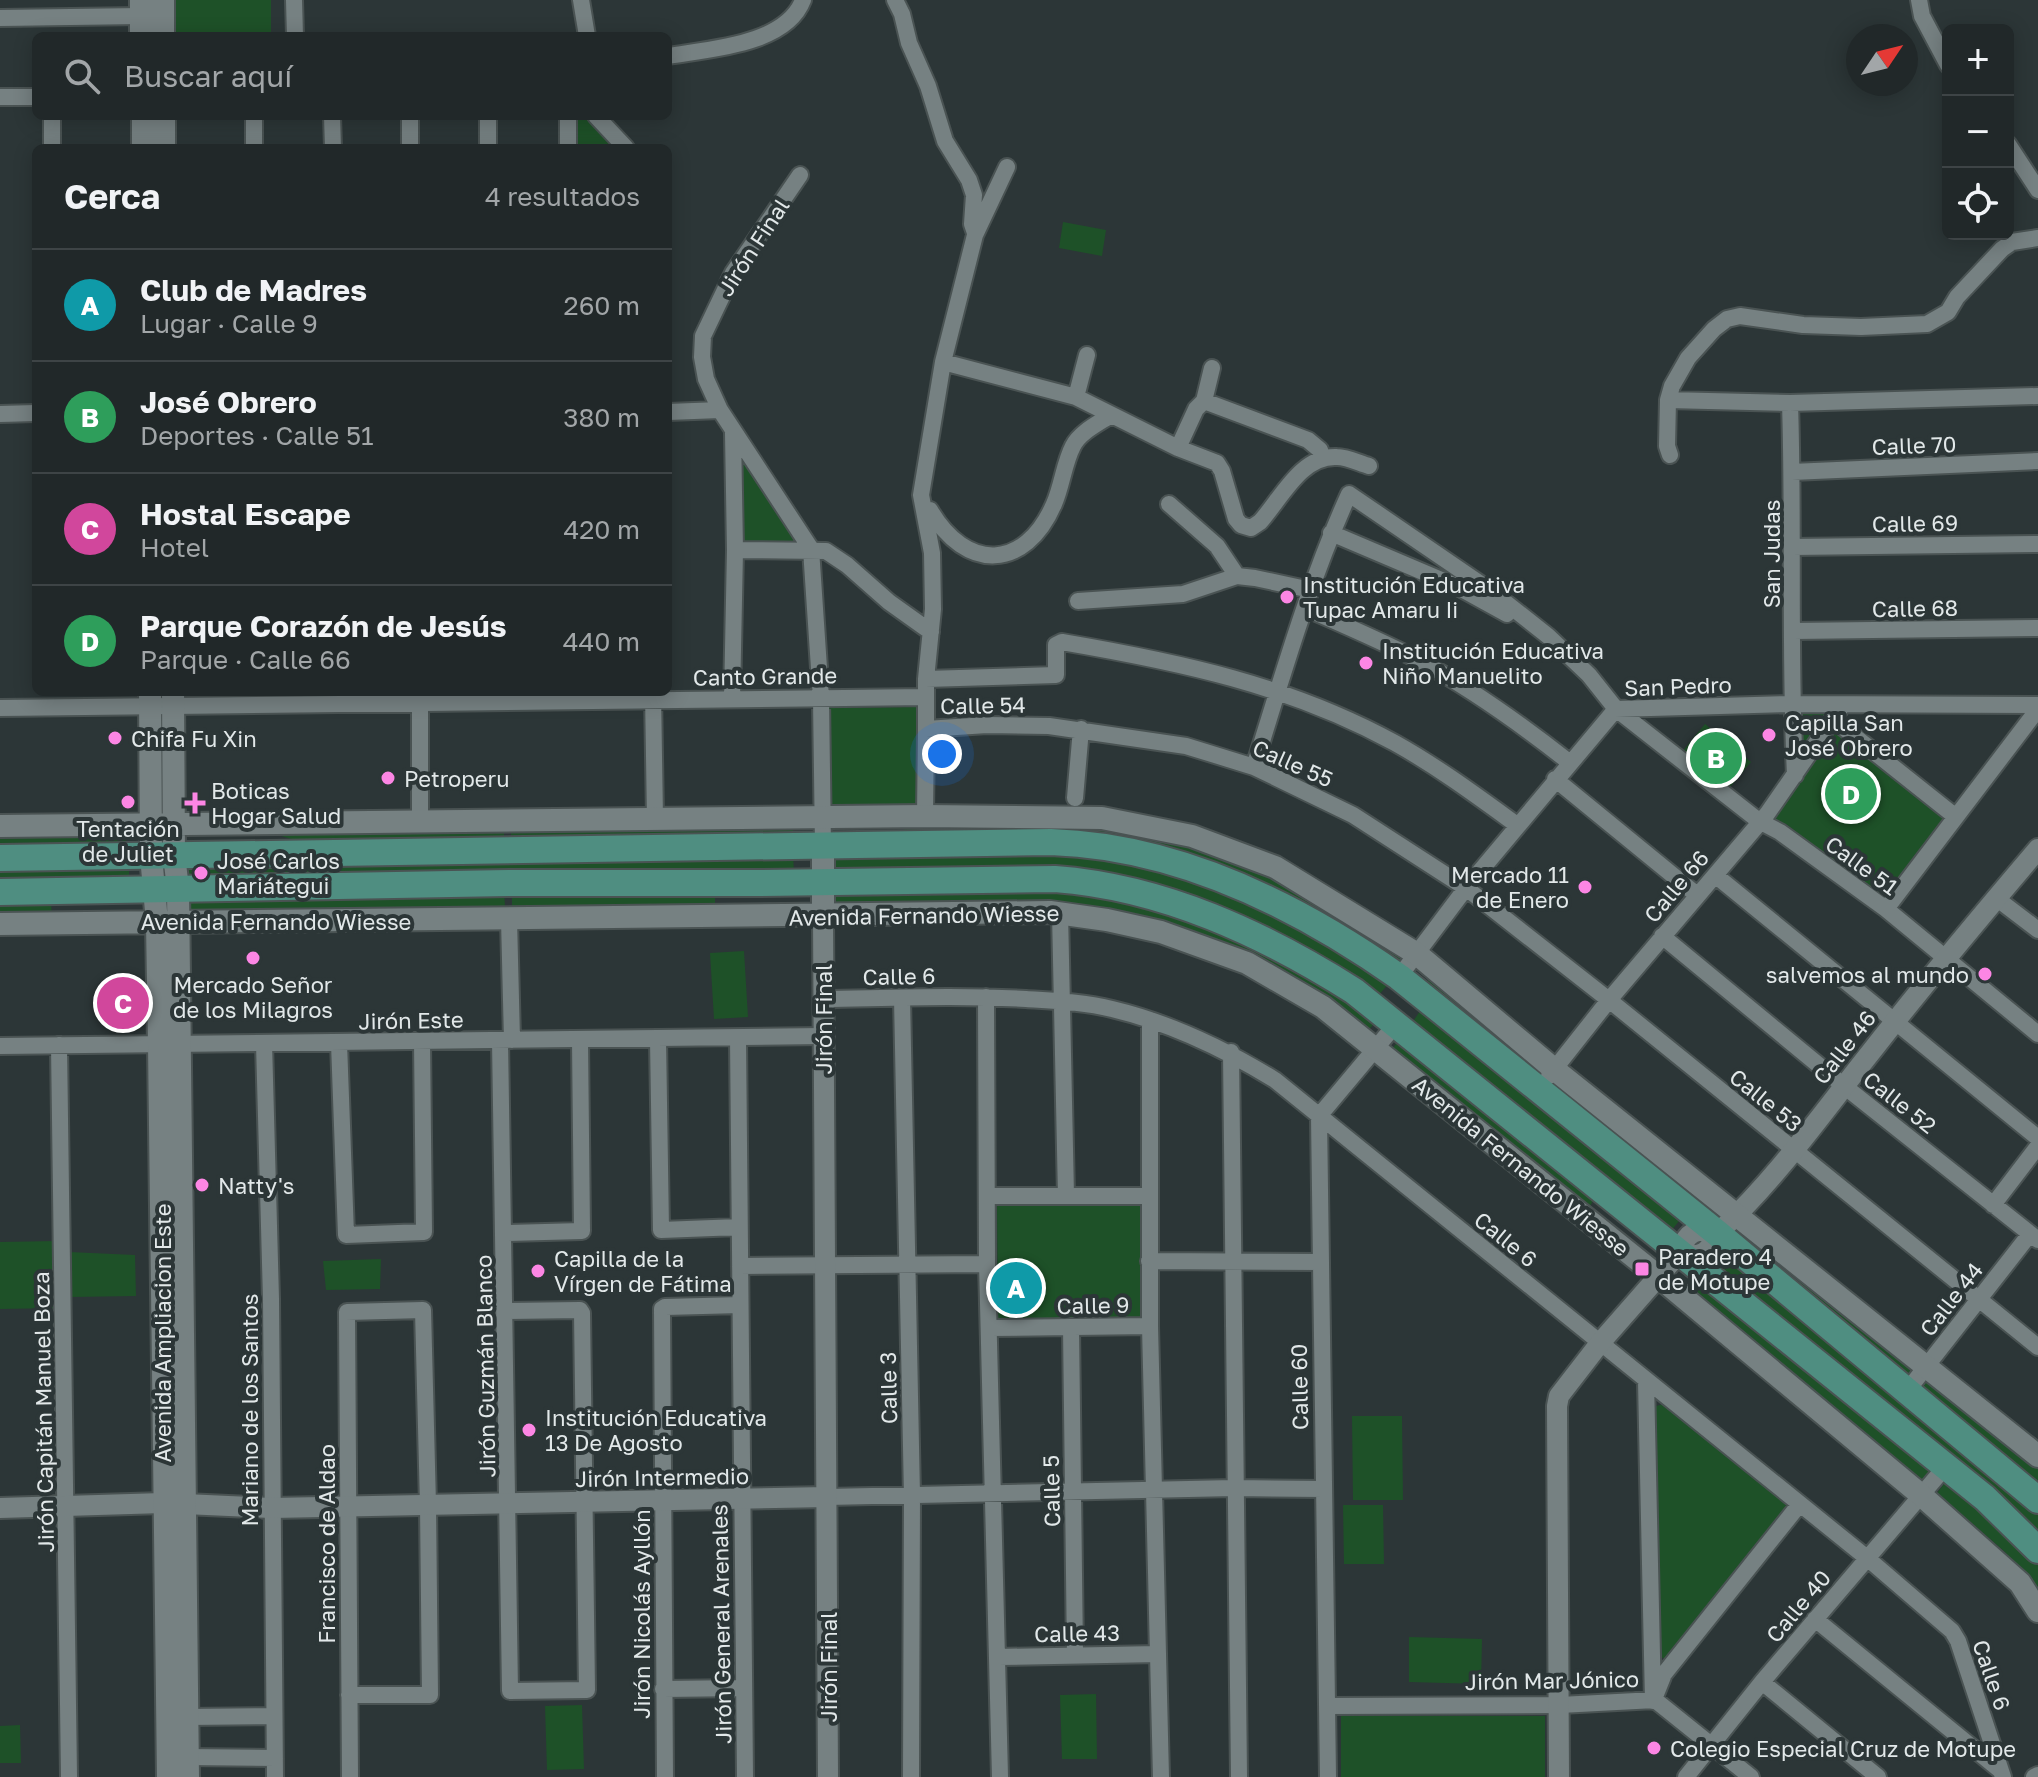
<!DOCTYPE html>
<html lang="es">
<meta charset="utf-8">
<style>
body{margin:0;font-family:"Golos Text",sans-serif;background:#293031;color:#f1f3f6}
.controls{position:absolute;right:24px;top:24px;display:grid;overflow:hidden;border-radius:12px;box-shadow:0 4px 20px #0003}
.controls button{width:72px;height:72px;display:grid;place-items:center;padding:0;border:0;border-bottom:2px solid #3e4446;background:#212829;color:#f1f3f6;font:40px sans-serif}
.compass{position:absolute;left:1846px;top:24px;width:72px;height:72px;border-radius:50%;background:#212829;box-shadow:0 4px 20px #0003;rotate:55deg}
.you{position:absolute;left:942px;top:754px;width:28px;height:28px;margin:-20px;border:6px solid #fff;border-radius:50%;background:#1a73e8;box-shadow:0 0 0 12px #1a73e833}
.badge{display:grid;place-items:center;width:52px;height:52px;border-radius:50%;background:#d93025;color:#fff;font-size:26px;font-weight:700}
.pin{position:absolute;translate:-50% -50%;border:4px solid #fff;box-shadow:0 2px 8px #0006}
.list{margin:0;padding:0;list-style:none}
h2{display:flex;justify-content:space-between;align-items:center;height:104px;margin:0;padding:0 32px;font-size:34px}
h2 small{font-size:26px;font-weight:400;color:#a2a6a8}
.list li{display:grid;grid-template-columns:52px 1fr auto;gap:24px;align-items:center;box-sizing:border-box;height:112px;padding:0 32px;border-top:2px solid #3e4446}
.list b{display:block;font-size:30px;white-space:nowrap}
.list p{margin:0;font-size:26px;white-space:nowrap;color:#a2a6a8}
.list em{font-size:26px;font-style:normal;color:#a2a6a8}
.icon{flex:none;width:44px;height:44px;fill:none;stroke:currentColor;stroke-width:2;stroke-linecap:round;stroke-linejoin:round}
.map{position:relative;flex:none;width:2038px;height:1777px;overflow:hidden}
.search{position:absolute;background:#212829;box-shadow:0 4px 20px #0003;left:32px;top:32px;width:640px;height:88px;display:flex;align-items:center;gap:20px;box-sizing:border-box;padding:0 28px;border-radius:12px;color:#a2a6a8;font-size:30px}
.panel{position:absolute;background:#212829;box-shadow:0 4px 20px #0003;left:32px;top:144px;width:640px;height:552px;border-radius:12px}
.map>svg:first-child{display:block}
.green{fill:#1e5128}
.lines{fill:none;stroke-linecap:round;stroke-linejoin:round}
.minor-casing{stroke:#4a5353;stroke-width:20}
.tertiary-casing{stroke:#4a5353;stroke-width:24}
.secondary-casing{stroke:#4a5353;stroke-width:26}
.primary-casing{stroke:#4a5353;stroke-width:30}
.minor{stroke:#768182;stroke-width:16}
.tertiary{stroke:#768182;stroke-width:20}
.secondary{stroke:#768182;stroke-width:22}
.primary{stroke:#4f8e81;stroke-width:26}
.poi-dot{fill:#fc86e4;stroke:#2c3637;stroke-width:3}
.labels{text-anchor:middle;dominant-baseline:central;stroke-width:8;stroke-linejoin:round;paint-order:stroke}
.street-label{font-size:22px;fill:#e2e8e9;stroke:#2c3637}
.poi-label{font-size:22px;fill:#e2e8e9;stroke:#2c3637;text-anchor:start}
</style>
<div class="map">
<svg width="2038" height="1777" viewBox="0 0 2038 1777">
<rect width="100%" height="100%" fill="#2c3637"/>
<path class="green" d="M174 0H271V36H174Z
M571 116H586L615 148H571Z
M1063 222 1106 230 1102 256 1059 248Z
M742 456 797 541 737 546 736 461Z
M920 707 921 809H830L827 708Z
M1795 709 1835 710 1797 767Z
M1833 723 1947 814 1884 901 1786 824 1761 821Z
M1705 724 1751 762 1727 791 1681 753Z
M511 822 793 823V836L511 835Z
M504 823V836L298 841 278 835V828Z
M905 823 1086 825 1181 842 1265 873 1404 957 1396 967 1231 870 904 835Z
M127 828V842L0 843V831Z
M833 852 1110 854 1244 893 1392 980 1376 998 1188 897 832 873Z
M793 854 794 873 180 880 177 857Z
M129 856V879L0 881V858Z
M504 889 505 907 190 911V893Z
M512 889 715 895V905L512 906Z
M1082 890 1238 933 1379 1018 1366 1033 1183 932 833 908V891Z
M37 897 51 904 52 914 0 915V898Z
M744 951 748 1017 714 1019 710 953Z
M1431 977 1547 1069 1539 1080 1422 987Z
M1424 1005 1683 1216 1667 1236 1410 1026Z
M1403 1036 1595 1197 1588 1210 1390 1051Z
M1141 1201 1143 1320H998L997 1202Z
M58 1241 59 1308 0 1309V1242Z
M69 1252 135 1255 136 1296 70 1297Z
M1731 1255 2038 1506V1540L1716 1271Z
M381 1259 380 1289 326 1290 323 1261Z
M1804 1277 1914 1366 1904 1379 1794 1287Z
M1701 1280 1933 1469 1923 1481 1691 1292Z
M1925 1377 2038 1467V1480L2035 1485 1917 1388Z
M1663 1404 1790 1506 1669 1660 1651 1654 1647 1409Z
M1352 1416H1402L1403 1500H1353Z
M1947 1480 2038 1562V1596L2005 1552 1937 1493Z
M1343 1505H1383L1384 1564H1344Z
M1409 1637 1482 1639 1481 1684 1409 1682Z
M1096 1694 1097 1759H1062L1060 1695Z
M582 1705 584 1769 547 1770 545 1706Z
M1341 1716H1545V1777H1341Z
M20 1725 21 1763H0V1726Z"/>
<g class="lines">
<g class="minor-casing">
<path id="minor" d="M294 0 295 36
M581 0 587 36
M895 0 902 14 909 43 928 86 945 141 969 180 974 195 972 224 975 233
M1919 0 1922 16 1948 65
M0 18 141 16
M668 56C709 49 786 45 803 0
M0 97H36
M52 116V148
M332 116 333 148
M410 116V148
M488 116V148
M596 116 626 148
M2008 144 2038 190
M254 148V116
M568 148V116
M800 175 733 273 703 336 702 357 706 379 720 410 811 549 821 698 823 847
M943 362 1076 397 1178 448 1217 463 1222 471 1236 519 1241 525 1251 528 1260 522C1281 499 1301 455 1337 457 1347 457 1359 463 1369 466
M1076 397 1087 355
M1668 400 1790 403 2038 396
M1204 401 1212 368
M1790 403C1794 527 1789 651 1795 775
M668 412 720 410
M0 414 36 413
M1178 448 1196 409 1204 401 1308 440 1320 450 1322 458
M1670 455 1667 446 1668 400 1672 386 1688 358 1714 329 1727 319 1740 316 1803 325 1861 327 1927 324 1948 312 1957 297 2002 249 2012 242 2038 238
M1792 472 2038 461
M1169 504 1217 546 1237 576
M930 510C966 572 1025 571 1054 504 1062 486 1064 463 1073 446 1080 432 1099 423 1111 415
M1331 533 1458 587 1507 614
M1792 547 2038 544
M735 550 826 551 847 565 889 602 931 632
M1078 601 1183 594 1237 576 1255 578 1311 590
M1305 608C1344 625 1384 642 1422 662 1475 691 1522 725 1569 762
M1793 631 2038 628
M926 679 1056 675V645L1062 642C1179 662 1289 685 1395 743 1438 767 1477 796 1517 825
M420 692V822
M653 692 655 819
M732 699 735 550 733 433
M0 708 926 697
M1834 720 1956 817
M926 729V679L933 609 932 553 921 495 943 362 975 235 1007 167
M1254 767C1283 675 1309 582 1349 494L1491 591 1548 636 1589 675 1616 709 1759 821 1780 832 1886 909 2038 1034
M1555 779 1697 895
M1075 798 1081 729
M925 816 926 729 987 725 1049 726 1186 746 1254 767 1353 815 1466 888 1609 1000 2038 1347
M1715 875 2038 1138
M1996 898 2038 930
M1886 909 2038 709
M1060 912 1066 1196
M509 919 512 1040
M1662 936 1844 1086 2038 1240
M1399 977 1466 888 1616 709 1791 704 2038 705
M986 997 987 1264 1000 1777
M902 998 912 1496 911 1777
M823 999C891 998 959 995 1026 999 1055 1001 1084 1002 1112 1009 1171 1023 1223 1048 1275 1080L1867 1558 1952 1631 1958 1641 2003 1777
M1150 1020V1326L1161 1777
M738 1038 745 1777
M658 1039 661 1230 739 1227
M500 1040 510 1691 587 1690 582 1313 580 1310 506 1311
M264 1043 271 1299 275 1777
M339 1043 346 1235 424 1232 422 1041
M59 1045 69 1777
M0 1046 823 1036
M1231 1052 1239 1777
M1549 1076 1609 1000 1767 814 1842 706
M988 1196H1149
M1993 1205 2038 1146
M505 1233 582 1231 580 1040
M1149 1261 1321 1262
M740 1266 987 1264
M1071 1327 1075 1655
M990 1328 1150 1326
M1646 1381 1653 1701
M1907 1391 2030 1234
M827 1497 1234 1488 1324 1489
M1815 1619 2000 1770
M998 1657 1158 1654
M1762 1682 1878 1777
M663 1689 744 1688
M1656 1694 1664 1674 1799 1505
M349 1695H430L428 1505 423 1310 347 1312 350 1777
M1327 1706 1560 1705 1655 1700 1751 1777
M187 1717 274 1716
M187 1757 275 1758
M665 1777 662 1309 665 1307 740 1305
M1328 1777 1319 1116 1396 1024
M1686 1777 1762 1682 1946 1466
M2034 1777 2038 1775"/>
</g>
<g class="tertiary-casing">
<path id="tertiary" d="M823 916 828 1777
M1679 1253C1687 1255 1695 1257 1703 1253 1713 1248 1713 1237 1721 1230 1777 1178 1823 1112 1871 1052 1925 983 1981 916 2038 849
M0 1508 163 1503 272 1508 827 1497
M1559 1777 1557 1406 1559 1396 1600 1343 1679 1253C1687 1232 1695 1227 1717 1233"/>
</g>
<g class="secondary-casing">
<path id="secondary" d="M141 0V36
M163 0V36
M143 116V148
M164 116V148
M150 692 151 856 157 922 159 1044 168 1777
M173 692 174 855 178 889 188 1777
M0 826 925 816 1102 818 1192 836 1275 867 1417 954 1555 1070 2038 1456
M823 847V916
M0 924 1050 912 1107 920 1161 932 1247 963 1323 1007 1659 1277 1921 1495 2020 1583 2038 1611"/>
</g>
<g class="primary-casing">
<path id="primary" d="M0 858 1051 842C1179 846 1297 905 1399 977L1717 1233 2038 1500
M0 892 508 883H755L1055 879C1163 887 1264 934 1354 991L1985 1498 2038 1550"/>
</g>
<use href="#minor" class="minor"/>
<use href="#tertiary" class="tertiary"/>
<use href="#secondary" class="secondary"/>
<use href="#primary" class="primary"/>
</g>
<g class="poi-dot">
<circle cx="1287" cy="597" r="8"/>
<circle cx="1366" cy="663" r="8"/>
<circle cx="1769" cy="735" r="8"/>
<circle cx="115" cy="738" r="8"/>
<circle cx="388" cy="778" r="8"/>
<circle cx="128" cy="802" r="8"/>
<path d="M191 791h8v8h8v8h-8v8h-8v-8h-8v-8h8z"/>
<circle cx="201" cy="873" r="8"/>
<circle cx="1585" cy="887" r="8"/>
<circle cx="253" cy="958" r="8"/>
<circle cx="1985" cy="974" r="8"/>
<circle cx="202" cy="1185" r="8"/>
<rect x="1634" y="1261" width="16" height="16" rx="4"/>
<circle cx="538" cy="1271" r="8"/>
<circle cx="529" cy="1430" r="8"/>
<circle cx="1654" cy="1748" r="8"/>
</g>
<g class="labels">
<g class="street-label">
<text transform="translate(753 247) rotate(-57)">Jirón Final</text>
<text transform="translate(1914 445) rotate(-2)">Calle 70</text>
<text transform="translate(1915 523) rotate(-1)">Calle 69</text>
<text transform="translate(1771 554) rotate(-90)">San Judas</text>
<text transform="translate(1915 608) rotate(-1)">Calle 68</text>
<text transform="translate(765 676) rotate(-1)">Canto Grande</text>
<text transform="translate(1678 686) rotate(-2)">San Pedro</text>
<text transform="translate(983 705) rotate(-1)">Calle 54</text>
<text transform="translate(1293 763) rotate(24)">Calle 55</text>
<text transform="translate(1862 865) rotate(36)">Calle 51</text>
<text transform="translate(1676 886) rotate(-50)">Calle 66</text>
<text transform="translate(924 915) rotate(-1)">Avenida Fernando Wiesse</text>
<text x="276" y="921">Avenida Fernando Wiesse</text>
<text transform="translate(899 976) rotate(-1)">Calle 6</text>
<text transform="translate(823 1019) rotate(-90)">Jirón Final</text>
<text transform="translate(411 1020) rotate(-1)">Jirón Este</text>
<text transform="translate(1844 1047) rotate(-52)">Calle 46</text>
<text transform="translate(1766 1100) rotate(39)">Calle 53</text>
<text transform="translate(1900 1102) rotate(38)">Calle 52</text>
<text transform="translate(1521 1166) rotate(39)">Avenida Fernando Wiesse</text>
<text transform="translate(1506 1239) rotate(39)">Calle 6</text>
<text transform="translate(1951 1299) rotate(-52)">Calle 44</text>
<text transform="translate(1093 1305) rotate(-1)">Calle 9</text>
<text transform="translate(162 1333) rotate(-90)">Avenida Ampliacion Este</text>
<text transform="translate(485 1366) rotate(-91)">Jirón Guzmán Blanco</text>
<text transform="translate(1299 1387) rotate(-91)">Calle 60</text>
<text transform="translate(888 1388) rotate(-91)">Calle 3</text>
<text transform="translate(249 1410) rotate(-90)">Mariano de los Santos</text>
<text transform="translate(43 1412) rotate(-91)">Jirón Capitán Manuel Boza</text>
<text transform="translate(662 1477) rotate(-1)">Jirón Intermedio</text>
<text transform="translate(1051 1491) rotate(-91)">Calle 5</text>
<text transform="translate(326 1544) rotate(-90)">Francisco de Aldao</text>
<text transform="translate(1798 1606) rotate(-50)">Calle 40</text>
<text transform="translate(641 1614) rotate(-90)">Jirón Nicolás Ayllón</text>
<text transform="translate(721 1624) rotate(-91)">Jirón General Arenales</text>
<text transform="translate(1077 1633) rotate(-1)">Calle 43</text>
<text transform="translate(828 1667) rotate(-90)">Jirón Final</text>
<text transform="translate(1992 1675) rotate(71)">Calle 6</text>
<text transform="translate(1552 1680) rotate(-1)">Jirón Mar Jónico</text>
</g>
<g class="poi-label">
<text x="1303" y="584">Institución Educativa<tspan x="1303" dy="25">Tupac Amaru Ii</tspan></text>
<text x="1382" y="650">Institución Educativa<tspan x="1382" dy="25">Niño Manuelito</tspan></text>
<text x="1785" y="722">Capilla San<tspan x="1785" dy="25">José Obrero</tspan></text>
<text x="131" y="738">Chifa Fu Xin</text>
<text x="404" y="778">Petroperu</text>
<text x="211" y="790">Boticas<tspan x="211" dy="25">Hogar Salud</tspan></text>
<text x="128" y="828" text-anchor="middle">Tentación<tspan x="128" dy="25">de Juliet</tspan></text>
<text x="217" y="860">José Carlos<tspan x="217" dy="25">Mariátegui</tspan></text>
<text x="1569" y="874" text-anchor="end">Mercado 11<tspan x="1569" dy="25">de Enero</tspan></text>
<text x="1969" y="974" text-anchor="end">salvemos al mundo</text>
<text x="253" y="984" text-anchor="middle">Mercado Señor<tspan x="253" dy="25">de los Milagros</tspan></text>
<text x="218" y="1185">Natty's</text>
<text x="1658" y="1256">Paradero 4<tspan x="1658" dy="25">de Motupe</tspan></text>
<text x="554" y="1258">Capilla de la<tspan x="554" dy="25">Vírgen de Fátima</tspan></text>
<text x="545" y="1417">Institución Educativa<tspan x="545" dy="25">13 De Agosto</tspan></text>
<text x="1670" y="1748">Colegio Especial Cruz de Motupe</text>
</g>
</g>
</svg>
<div class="controls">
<button>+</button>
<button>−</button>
<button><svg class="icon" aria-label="locate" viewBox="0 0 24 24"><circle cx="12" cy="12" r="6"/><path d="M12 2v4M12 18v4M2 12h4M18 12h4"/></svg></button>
</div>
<svg class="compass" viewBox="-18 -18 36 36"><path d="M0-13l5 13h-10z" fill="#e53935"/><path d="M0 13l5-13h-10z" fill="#a2a6a8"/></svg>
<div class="you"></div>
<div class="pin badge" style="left:1016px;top:1288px;background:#0f9aa8">A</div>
<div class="pin badge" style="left:1716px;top:758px;background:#2e9e5b">B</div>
<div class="pin badge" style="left:123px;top:1003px;background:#d1479c">C</div>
<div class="pin badge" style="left:1851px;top:794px;background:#2e9e5b">D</div>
<div class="search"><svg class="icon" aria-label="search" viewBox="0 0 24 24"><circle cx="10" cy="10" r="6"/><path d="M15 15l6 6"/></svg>Buscar aquí</div>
<section class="panel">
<h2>Cerca<small>4 resultados</small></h2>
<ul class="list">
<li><span class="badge" style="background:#0f9aa8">A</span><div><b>Club de Madres</b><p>Lugar · Calle 9</p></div><em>260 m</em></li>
<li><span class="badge" style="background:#2e9e5b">B</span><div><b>José Obrero</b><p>Deportes · Calle 51</p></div><em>380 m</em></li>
<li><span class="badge" style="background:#d1479c">C</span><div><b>Hostal Escape</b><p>Hotel</p></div><em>420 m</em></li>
<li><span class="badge" style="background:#2e9e5b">D</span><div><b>Parque Corazón de Jesús</b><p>Parque · Calle 66</p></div><em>440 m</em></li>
</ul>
</section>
</div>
